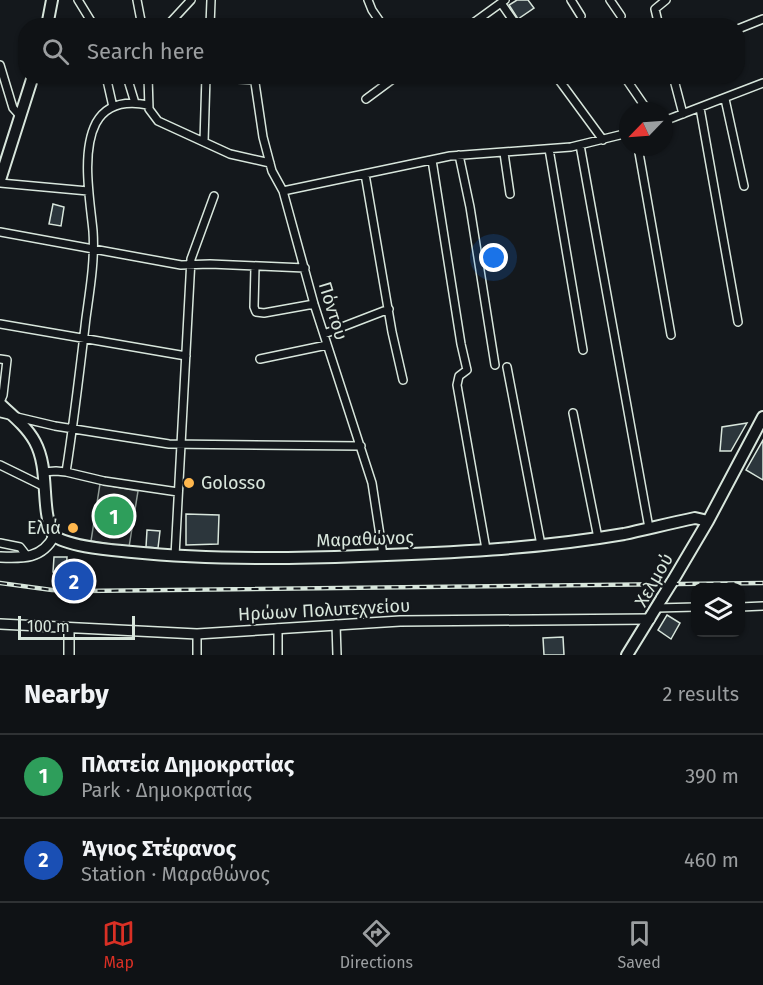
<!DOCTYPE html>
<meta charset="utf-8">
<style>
body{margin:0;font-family:"Fira Sans",sans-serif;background:#1d2022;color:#f1f3f6}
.controls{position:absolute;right:18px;bottom:18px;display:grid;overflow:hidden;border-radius:12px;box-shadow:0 2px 4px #0004}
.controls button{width:54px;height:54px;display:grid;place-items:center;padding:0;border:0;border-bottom:2px solid #2f3234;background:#0f1215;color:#f1f3f6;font:30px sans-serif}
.compass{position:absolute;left:619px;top:102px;width:54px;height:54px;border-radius:50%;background:#0f1215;box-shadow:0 2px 4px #0004;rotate:245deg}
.scale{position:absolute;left:18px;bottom:15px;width:117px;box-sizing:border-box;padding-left:6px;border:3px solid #d8e6dc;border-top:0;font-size:16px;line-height:21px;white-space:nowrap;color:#d8e6dc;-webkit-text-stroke:4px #14181c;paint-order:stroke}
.you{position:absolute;left:494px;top:258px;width:21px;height:21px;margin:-15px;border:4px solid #fff;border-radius:50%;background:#1a73e8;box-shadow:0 0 0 9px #1a73e833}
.badge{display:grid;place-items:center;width:39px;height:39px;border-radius:50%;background:#d93025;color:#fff;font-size:20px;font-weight:700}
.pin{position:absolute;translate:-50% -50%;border:3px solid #fff;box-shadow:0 2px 6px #0006}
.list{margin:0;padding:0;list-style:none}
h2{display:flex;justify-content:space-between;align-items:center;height:78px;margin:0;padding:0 24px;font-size:26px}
h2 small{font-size:20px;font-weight:400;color:#9b9ea0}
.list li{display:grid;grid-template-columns:39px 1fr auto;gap:18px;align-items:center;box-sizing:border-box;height:84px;padding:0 24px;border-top:2px solid #2f3234}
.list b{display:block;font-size:22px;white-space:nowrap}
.list p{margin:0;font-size:20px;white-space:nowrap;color:#9b9ea0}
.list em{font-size:20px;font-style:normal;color:#9b9ea0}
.icon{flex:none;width:33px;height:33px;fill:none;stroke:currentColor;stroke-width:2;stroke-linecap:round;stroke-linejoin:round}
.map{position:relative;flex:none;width:763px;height:655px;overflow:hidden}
.search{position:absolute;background:#0f1215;box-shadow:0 2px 4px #0004;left:18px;right:18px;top:18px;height:66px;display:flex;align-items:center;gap:15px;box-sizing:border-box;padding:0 21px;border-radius:24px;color:#9b9ea0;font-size:22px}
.sheet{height:246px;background:#0f1215}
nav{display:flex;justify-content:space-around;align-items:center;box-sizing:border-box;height:84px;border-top:2px solid #2f3234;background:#0f1215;font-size:16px;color:#9b9ea0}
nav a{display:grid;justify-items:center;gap:3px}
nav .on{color:#d93025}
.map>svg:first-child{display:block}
.green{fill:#202428;stroke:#939e99;stroke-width:1.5}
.building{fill:#2c363c;stroke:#d8e6dc;stroke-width:1.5}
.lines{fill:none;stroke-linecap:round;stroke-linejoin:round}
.minor-casing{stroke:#d8e6dc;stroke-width:10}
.tertiary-casing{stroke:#d8e6dc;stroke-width:12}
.primary-casing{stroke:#d8e6dc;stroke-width:14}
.minor{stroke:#14181c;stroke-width:7}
.tertiary{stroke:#14181c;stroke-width:9}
.primary{stroke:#14181c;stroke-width:10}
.rail-casing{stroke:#d8e6dc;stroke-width:4.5}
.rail{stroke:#14181c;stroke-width:2;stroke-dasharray:7;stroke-linecap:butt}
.primary-bridge-casing{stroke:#d8e6dc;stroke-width:14;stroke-linecap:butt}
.primary-bridge{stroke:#14181c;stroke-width:10}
.poi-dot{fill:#ffb74d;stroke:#14181c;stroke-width:2}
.labels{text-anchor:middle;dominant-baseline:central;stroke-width:4.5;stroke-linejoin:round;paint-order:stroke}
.street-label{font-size:18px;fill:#d8e6dc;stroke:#14181c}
.poi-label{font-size:18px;fill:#d8e6dc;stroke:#14181c;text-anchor:start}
</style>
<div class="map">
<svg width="763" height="655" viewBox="0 0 763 655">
<rect width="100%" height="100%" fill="#14181c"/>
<path class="green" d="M100 484 138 491 129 547 91 541Z"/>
<path class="building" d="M517 0H528L534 8 518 19 509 5Z
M53 204 64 207 61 226 49 224Z
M747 423 731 451H720L722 427Z
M763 440V480L746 470Z
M186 514 219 515 218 544 186 545Z
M147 530 160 531 158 548 146 547Z
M54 557H67L66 572H53Z
M66 576H81V587H66Z
M667 615 680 623 671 639 658 630Z
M563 637 564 655H544L543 638Z"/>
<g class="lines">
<g class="minor-casing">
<path id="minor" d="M78 0 94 26
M137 0 142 26
M368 0 372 10 383 26
M571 0 581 16
M610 0 621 16
M501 3 517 26
M167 26 191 0
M210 26 211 0
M469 26 505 0
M659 26 655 9 666 0
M738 29 763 19
M0 65 13 108 21 117
M106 76 113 107
M148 76 149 109 158 121 230 154 270 163
M254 76 263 137 272 171 283 191 314 304 372 483 383 555
M556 76 603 140
M624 76 648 111
M673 76 683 114
M203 77 255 80
M128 80 135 103
M366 99 397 76
M725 99 744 186
M700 108 738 322
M664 121 763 83
M204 142 206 76
M580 145 649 528
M638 147 671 335
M549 149 583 350
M504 153 510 194
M459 155 470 207 495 365
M432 160 461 344 467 370 459 376 457 385 486 549
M365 174 392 332 403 380
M0 183 88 191
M283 191 450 156 571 147 628 133
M0 232 181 265 210 264 305 268
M255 267 254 307 256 312 264 313 314 304
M0 324 186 356
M324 334 389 309
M0 359 7 360 3 395 0 402
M260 359 327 345
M507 367 541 545
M0 413 55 426 169 444 361 446
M573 413 598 538
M0 465 45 487
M43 472 56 471 66 472C74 421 80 369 86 318 90 289 95 260 93 231 90 200 81 152 96 123 107 103 128 101 148 105
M66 472 104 481 178 492
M0 543 20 547 27 556
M175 556 191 259 214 196
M740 607 763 606
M656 608 696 607
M336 624 337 655
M278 628V655
M197 634V655"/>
</g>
<g class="tertiary-casing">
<path id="tertiary" d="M0 557C23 558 42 559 54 536
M0 624 197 634 400 621 650 619
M69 655V628"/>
</g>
<g class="primary-casing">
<path id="primary" d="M47 26 52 0
M0 180 33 76
M0 404C12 415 27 427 35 442 50 470 40 506 53 535 67 547 113 550 132 552 208 560 285 559 360 556 448 553 537 549 624 534 647 529 671 523 695 518L708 521
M672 582 708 521 763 417
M627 655 662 598"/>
</g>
<use href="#minor" class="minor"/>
<use href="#tertiary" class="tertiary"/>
<use href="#primary" class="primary"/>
<g class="rail-casing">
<path id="rail" d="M0 583 52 590 82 591 763 583"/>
</g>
<use href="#rail" class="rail"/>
<g class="primary-bridge-casing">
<path id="primary-bridge" d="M662 598 672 582"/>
</g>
<use href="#primary-bridge" class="primary-bridge"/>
</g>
<g class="poi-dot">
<circle cx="189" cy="483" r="6"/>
<circle cx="73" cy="528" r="6"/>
</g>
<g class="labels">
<g class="street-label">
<text transform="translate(333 311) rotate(73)">Πόντου</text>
<text transform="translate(365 539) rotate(-2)">Μαραθώνος</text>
<text transform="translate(654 580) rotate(-60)">Χελμού</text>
<text transform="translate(324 610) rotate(-3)">Ηρώων Πολυτεχνείου</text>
</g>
<g class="poi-label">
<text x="201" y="483">Golosso</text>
<text x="61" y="528" text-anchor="end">Ελιά</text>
</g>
</g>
</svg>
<div class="controls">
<button><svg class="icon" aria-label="layers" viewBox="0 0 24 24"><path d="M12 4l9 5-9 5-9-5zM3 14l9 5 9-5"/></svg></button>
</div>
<svg class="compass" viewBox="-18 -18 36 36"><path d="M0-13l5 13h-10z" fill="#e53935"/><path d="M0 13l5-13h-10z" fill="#9b9ea0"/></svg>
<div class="scale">100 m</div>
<div class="you"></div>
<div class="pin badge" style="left:114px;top:516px;background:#2e9e5b">1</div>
<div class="pin badge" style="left:74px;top:581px;background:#1a4fb4">2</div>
<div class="search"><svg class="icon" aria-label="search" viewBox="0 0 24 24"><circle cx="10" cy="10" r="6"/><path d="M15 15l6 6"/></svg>Search here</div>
</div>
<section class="sheet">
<h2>Nearby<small>2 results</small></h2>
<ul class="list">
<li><span class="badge" style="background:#2e9e5b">1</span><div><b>Πλατεία Δημοκρατίας</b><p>Park · Δημοκρατίας</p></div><em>390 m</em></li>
<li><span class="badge" style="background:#1a4fb4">2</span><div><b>Άγιος Στέφανος</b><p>Station · Μαραθώνος</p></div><em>460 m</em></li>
</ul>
</section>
<nav>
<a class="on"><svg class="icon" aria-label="map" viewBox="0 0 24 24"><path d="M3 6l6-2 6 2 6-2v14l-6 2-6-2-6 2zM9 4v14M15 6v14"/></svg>Map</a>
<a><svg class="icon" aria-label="directions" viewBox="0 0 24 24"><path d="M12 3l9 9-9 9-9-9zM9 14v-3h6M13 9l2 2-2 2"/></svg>Directions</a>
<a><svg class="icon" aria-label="saved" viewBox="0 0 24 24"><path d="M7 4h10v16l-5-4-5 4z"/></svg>Saved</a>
</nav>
